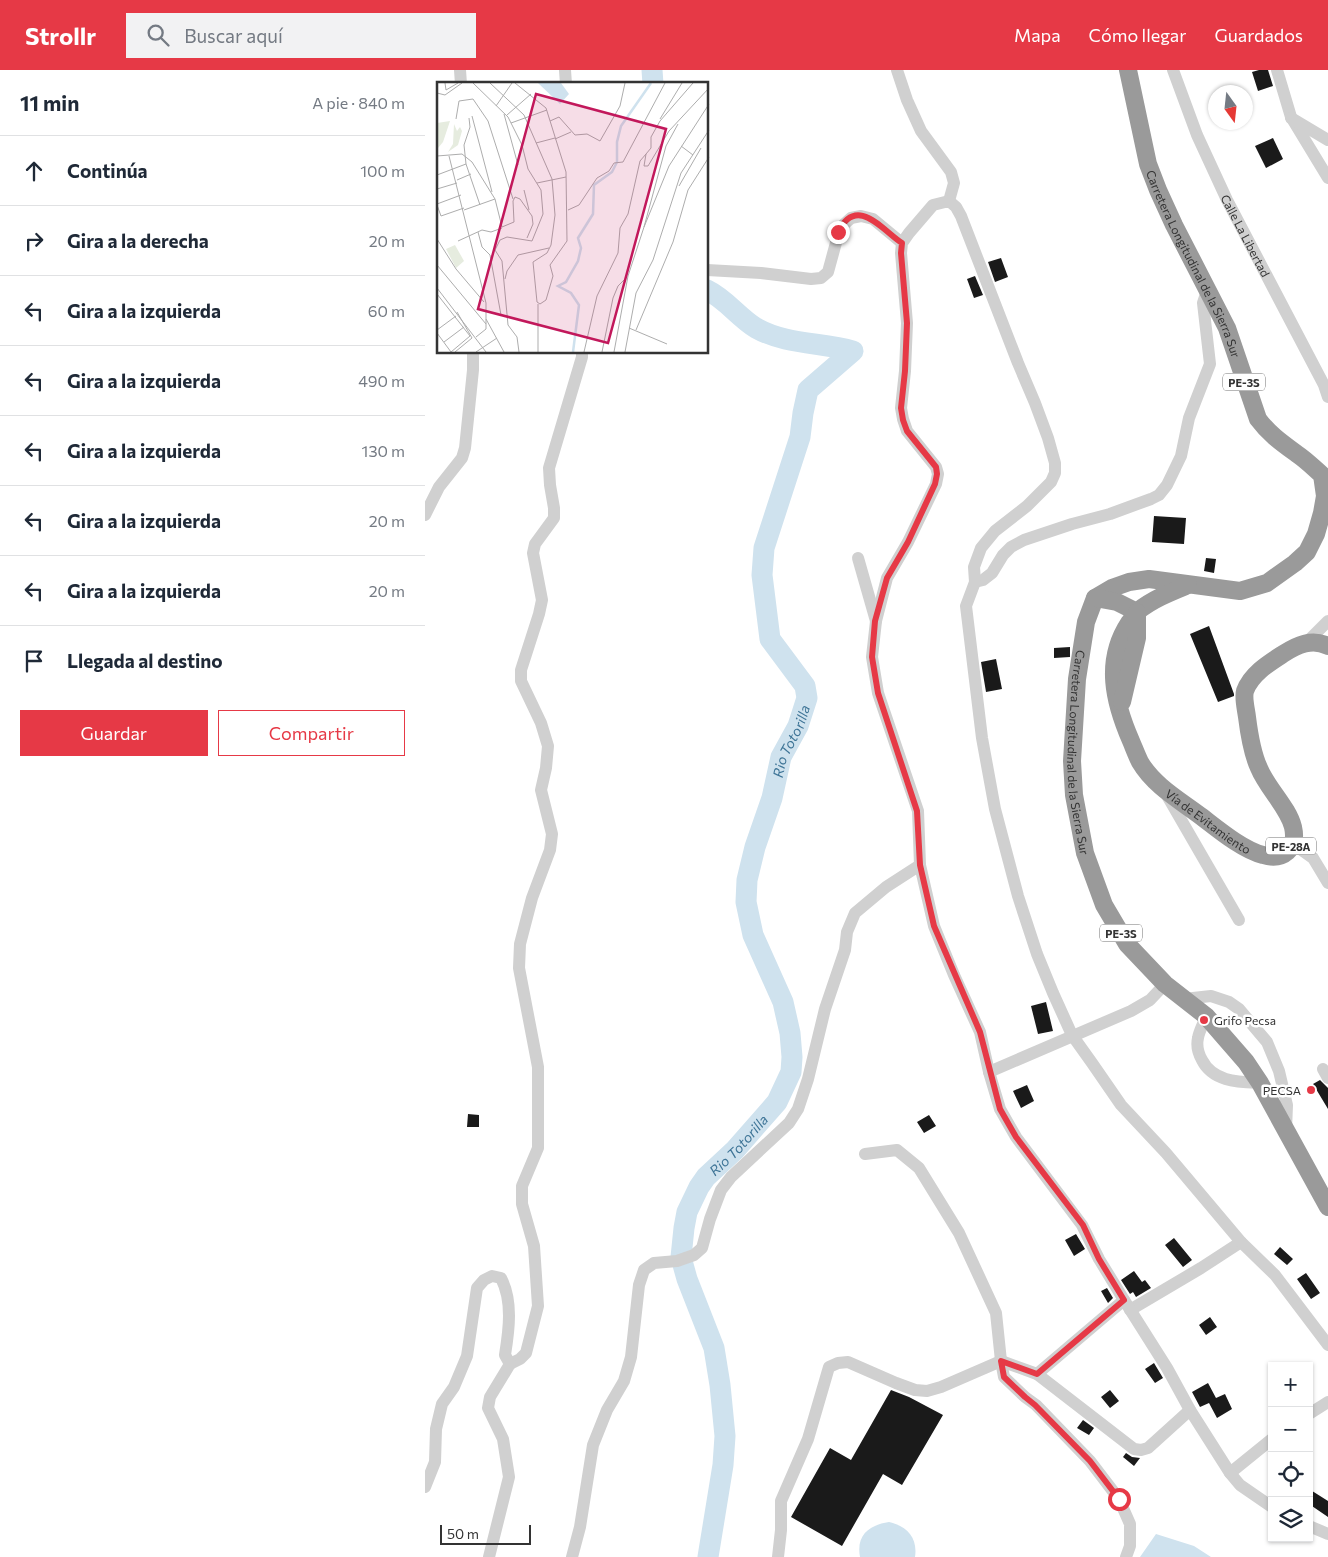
<!DOCTYPE html>
<html lang="es">
<meta charset="utf-8">
<style>
body{margin:0;font-family:Commissioner,sans-serif;background:#f2f2f3;color:#1f2937}
.controls{position:absolute;right:15px;bottom:15px;display:grid;overflow:hidden;border-radius:0px;box-shadow:0 1px 4px #0004}
.controls button{width:45px;height:45px;display:grid;place-items:center;padding:0;border:0;border-bottom:1px solid #e0e1e3;background:#fff;color:#1f2937;font:25px sans-serif}
.compass{position:absolute;left:783px;top:15px;width:45px;height:45px;border-radius:50%;background:#fff;box-shadow:0 1px 4px #0004;rotate:165deg}
.scale{position:absolute;left:15px;bottom:12px;width:91px;box-sizing:border-box;padding-left:5px;border:2px solid #333;border-top:0;font-size:14px;line-height:18px;white-space:nowrap;color:#333;-webkit-text-stroke:4px #fff;paint-order:stroke}
.stop{position:absolute;width:15px;height:15px;margin:-11px;border:4px solid #e63946;border-radius:50%;background:#fff}
.stop.end{background:#e63946;border-color:#fff;box-shadow:0 1px 5px #0008}
.list{margin:0;padding:0;list-style:none}
h2{display:flex;justify-content:space-between;align-items:center;height:65px;margin:0;padding:0 20px;font-size:21px}
h2 small{font-size:16px;font-weight:400;color:#747a83}
.list li{display:grid;grid-template-columns:32px 1fr auto;gap:15px;align-items:center;box-sizing:border-box;height:70px;padding:0 20px;border-top:1px solid #e0e1e3}
.list b{display:block;font-size:19px;white-space:nowrap}
.list em{font-size:16px;font-style:normal;color:#747a83}
.actions{display:flex;gap:10px;padding:15px 20px}
.actions a{flex:1;padding:11px 0;border:1px solid #e63946;border-radius:0px;text-align:center;font-size:18px;color:#e63946}
.actions .main{background:#e63946;color:#fff}
.icon{flex:none;width:28px;height:28px;fill:none;stroke:currentColor;stroke-width:2;stroke-linecap:round;stroke-linejoin:round}
.map{position:relative;flex:none;width:903px;height:1487px;overflow:hidden}
header{display:flex;align-items:center;gap:30px;box-sizing:border-box;height:70px;padding:0 25px;background:#e63946;color:#fff}
header strong{font-size:24px}
nav{display:flex;gap:28px;margin-inline-start:auto;font-size:18px}
.search{width:350px;height:45px;background:#f2f2f3;display:flex;align-items:center;gap:12px;box-sizing:border-box;padding:0 18px;border-radius:0px;color:#747a83;font-size:19px}
main{display:flex}
aside{flex:1;background:#fff}
.map>svg:first-child{display:block}
.water{fill:#cfe2ee}
.lines{fill:none;stroke-linecap:round;stroke-linejoin:round}
.river{stroke:#cfe2ee;stroke-width:21}
.building{fill:#1a1a1a}
.minor{stroke:#d0d0d0;stroke-width:12}
.highway{stroke:#9a9a9a;stroke-width:18}
.route{stroke:#e63946;stroke-width:6}
.poi-dot{fill:#e63946;stroke:#fff;stroke-width:2}
.labels{text-anchor:middle;dominant-baseline:central;stroke-width:5;stroke-linejoin:round;paint-order:stroke}
.shield{fill:#fff;stroke:#707070;stroke-width:1}
.shield-label{font-size:11px;font-weight:bold;fill:#333}
.street-label{font-size:12px;fill:#333;stroke:#fff}
.poi-label{font-size:12px;fill:#333;stroke:#fff;text-anchor:start}
.water-label{font-size:14px;font-style:italic;fill:#3f7597;stroke:#fff}
.inset-river{fill:none;stroke:#cfe2ee;stroke-width:2.5}
.inset-road{fill:none;stroke:#adadad;stroke-width:1}
.view{fill:#c2185b;fill-opacity:0.15;stroke:#c2185b;stroke-width:2.5}
.inset-edge{fill:none;stroke:#333;stroke-width:2.5}
</style>
<header>
<strong>Strollr</strong>
<div class="search"><svg class="icon" aria-label="search" viewBox="0 0 24 24"><circle cx="10" cy="10" r="6"/><path d="M15 15l6 6"/></svg>Buscar aquí</div>
<nav><a>Mapa</a><a>Cómo llegar</a><a>Guardados</a></nav>
</header>
<main>
<aside>
<h2>11 min<small>A pie · 840 m</small></h2>
<ul class="list">
<li><svg class="icon" aria-label="ahead" viewBox="0 0 24 24"><path d="M12 20V5M6 11l6-6 6 6"/></svg><div><b>Continúa</b></div><em>100 m</em></li>
<li><svg class="icon" aria-label="right" viewBox="0 0 24 24"><path d="M7 20v-9h11M14 6l5 5-5 5"/></svg><div><b>Gira a la derecha</b></div><em>20 m</em></li>
<li><svg class="icon" aria-label="left" viewBox="0 0 24 24"><path d="M17 20v-9H6M10 6l-5 5 5 5"/></svg><div><b>Gira a la izquierda</b></div><em>60 m</em></li>
<li><svg class="icon" aria-label="left" viewBox="0 0 24 24"><path d="M17 20v-9H6M10 6l-5 5 5 5"/></svg><div><b>Gira a la izquierda</b></div><em>490 m</em></li>
<li><svg class="icon" aria-label="left" viewBox="0 0 24 24"><path d="M17 20v-9H6M10 6l-5 5 5 5"/></svg><div><b>Gira a la izquierda</b></div><em>130 m</em></li>
<li><svg class="icon" aria-label="left" viewBox="0 0 24 24"><path d="M17 20v-9H6M10 6l-5 5 5 5"/></svg><div><b>Gira a la izquierda</b></div><em>20 m</em></li>
<li><svg class="icon" aria-label="left" viewBox="0 0 24 24"><path d="M17 20v-9H6M10 6l-5 5 5 5"/></svg><div><b>Gira a la izquierda</b></div><em>20 m</em></li>
<li><svg class="icon" aria-label="arrive" viewBox="0 0 24 24"><path d="M6 21V4h12l-3 4 3 4H6"/></svg><div><b>Llegada al destino</b></div></li>
</ul>
<div class="actions"><a class="main">Guardar</a><a>Compartir</a></div>
</aside>
<div class="map">
<svg width="903" height="1487" viewBox="0 0 903 1487">
<rect width="100%" height="100%" fill="#fff"/>
<path class="water" d="M464 1452C482 1456 493 1468 490 1487H435C431 1465 444 1455 464 1452Z
M731 1464 769 1476 786 1487H715Z"/>
<g class="lines">
<g class="river">
<path d="M227 0 228 14"/>
<path id="s1" d="M256 1187 259 1158 262 1142 274 1117 281 1107 310 1080 352 1032 366 1002 367 987 365 963 358 932 328 865 321 832 322 810 330 777 347 728 356 687 373 656 382 628 380 616 345 569 337 505 339 478 375 367 378 343 383 320 428 281C396 272 361 275 331 258 313 247 301 229 282 220"/>
<path d="M257 1191 262 1209 289 1278 295 1315 300 1366 298 1395 283 1487"/>
</g>
</g>
<path class="building" d="M834 0H843L848 16 833 21 827 2Z
M848 68 858 89 841 98 830 76Z
M576 188 583 207 570 212 563 192Z
M550 206 558 225 549 228 542 209Z
M729 446 761 448 759 474 727 472Z
M781 488 791 489 789 503 779 501Z
M784 556 809 624V626L793 632 765 564Z
M645 577V587L629 588V578Z
M571 589 577 619 561 622 556 592Z
M621 932 628 961 613 964 606 936Z
M895 1010 903 1018V1039L888 1014Z
M602 1015 609 1031 596 1038 588 1021Z
M43 1044 54 1045V1057H42Z
M504 1045 511 1056 499 1063 492 1052Z
M651 1164 660 1179 649 1186 640 1170Z
M749 1168 767 1190 758 1197 740 1175Z
M855 1177 868 1189 862 1195 849 1184Z
M709 1201 717 1212 720 1210 726 1218 711 1227 708 1222 705 1224 696 1210Z
M881 1203 895 1223 886 1229 872 1209Z
M682 1218 688 1228 683 1233 676 1221Z
M785 1247 792 1257 781 1265 774 1255Z
M729 1293 738 1308 730 1313 720 1299Z
M783 1313 791 1328 800 1324 807 1339 792 1348 784 1333 775 1337 767 1322Z
M466 1320 484 1327 518 1345 477 1415 458 1404 417 1476 366 1447 405 1378 426 1390Z
M685 1320 694 1331 685 1338 676 1327Z
M658 1350 669 1358 664 1365 652 1358Z
M701 1383 707 1387 715 1388 709 1396 698 1387Z
M884 1419 903 1431V1447L884 1434Z"/>
<g class="lines">
<g class="minor">
<path d="M35 0 36 14"/>
<path d="M140 0 141 14"/>
<path d="M472 0 482 30 496 61 526 102 529 113 524 131"/>
<path id="s2" d="M748 0 772 65 802 130 899 315 903 327"/>
<path d="M852 0 866 47 903 108"/>
<path d="M866 48 903 70"/>
<path d="M282 200 336 203 386 209 396 208 403 202 415 158 426 148 436 146 448 149 477 173"/>
<path d="M0 445 14 417 37 388 40 378 48 300V282"/>
<path d="M433 488 451 551"/>
<path d="M550 512 558 510 567 503 578 485 586 477 599 470 647 454 685 444 726 429 734 425 742 415 756 386 764 348 785 294 778 233 783 218"/>
<path d="M881 573 903 551"/>
<path d="M740 722 814 850"/>
<path d="M867 773 888 788 903 813"/>
<path d="M759 929 786 926 804 932 814 939 842 972 854 1001 862 1035 861 1060"/>
<path d="M781 946C779 953 774 961 773 968 771 977 773 983 777 990 788 1012 814 1012 835 1013"/>
<path d="M898 999 903 1008"/>
<path d="M564 1002 706 941 725 930 740 914"/>
<path d="M440 1084 472 1080 494 1098 534 1163 571 1243 576 1291 579 1307 600 1327 611 1335 665 1391 694 1429 705 1454V1476L701 1487"/>
<path d="M705 1240 776 1198 816 1172"/>
<path d="M85 1294 95 1289 101 1283 113 1236 109 1176 97 1134V1116L113 1078V997L94 898 95 874 107 828 125 780 127 764 116 720 121 698 123 676 116 653 96 611V600L114 544 117 530 108 483 110 474 129 448V438L125 415 124 398 157 287V282"/>
<path d="M612 1304 699 1230"/>
<path d="M884 1344 903 1332"/>
<path d="M805 1403 847 1369"/>
<path d="M0 1417 10 1392 11 1359 17 1334 29 1317 42 1286 52 1218 59 1210 67 1206 76 1208C88 1231 84 1260 80 1285L85 1294 65 1327 63 1338 78 1369 84 1407 64 1487"/>
<path d="M847 1437 815 1415 805 1403 765 1340 742 1298 699 1230 674 1189 657 1155 591 1067 575 1039 564 1002 555 962 529 905 509 856 495 795 493 741 453 623 447 587 451 551 462 508 483 472 511 414 513 404 511 397 482 361 478 349 476 338 480 301 482 253 476 183 477 173 484 163 508 135 524 131 531 137 536 146 593 293 610 333 623 368 630 393V403L626 412 602 436 570 461 556 478 549 497 550 512 541 536 557 668 570 739 593 826 612 884 628 923 647 965 667 993 696 1035 741 1083 816 1172 850 1205 903 1275"/>
<path d="M884 1456 903 1464"/>
<path d="M147 1487 155 1457 168 1375 182 1340 199 1311 206 1287 214 1215 219 1200 229 1193 252 1191 269 1185 277 1178 285 1149 296 1120 306 1107 364 1053 373 1039 383 1009 400 939 420 880 422 862 430 843 461 817 495 795"/>
<path d="M353 1487 356 1460V1431L383 1369 404 1297 413 1293 423 1292 471 1313 490 1320 502 1321 516 1317 576 1291 612 1304 709 1379 716 1380 723 1378 765 1340"/>
</g>
<g class="highway">
<path id="s3" d="M703 0 723 94 733 120 749 155 802 258 833 349C844 364 857 373 872 384 881 390 889 398 897 405L900 426 897 443 891 464 882 482 870 493 842 513 815 521 724 509 704 512 687 518 670 528 661 552 652 609 647 691 649 725 660 783 679 835 702 874 740 914 781 946 821 992 835 1013 903 1137"/>
<path id="s4" d="M763 515C746 522 728 529 713 541 710 544 707 549 704 553 679 591 689 632 706 671 709 678 712 686 715 692 729 716 756 731 777 747 794 760 818 780 838 785 858 791 873 779 868 757 863 737 842 718 834 698 827 683 824 663 822 647 821 639 818 628 820 621 826 604 844 593 858 584 872 575 887 568 903 576"/>
<path d="M670 528 692 532 712 542"/>
<path d="M697 632 712 568V542"/>
</g>
</g>
<g class="lines">
<path class="route" d="M413 162C432 124 458 161 477 173L476 183 482 253 480 301 476 338 478 350 482 361 511 397 512 404 510 414 483 472 462 508 450 551 447 587 453 623 492 741 495 795 509 856 555 962 575 1039 591 1067 658 1155 674 1189 699 1230 612 1304 576 1291 579 1307 600 1327 610 1335 665 1391 694 1429"/>
</g>
<g class="poi-dot">
<circle cx="779" cy="950" r="5"/>
<circle cx="886" cy="1020" r="5"/>
</g>
<g class="labels">
<g class="shield">
<rect x="798" y="303.5" width="42" height="17" rx="4"/>
<rect x="841" y="767.5" width="50" height="17" rx="4"/>
<rect x="675" y="854.5" width="42" height="17" rx="4"/>
</g>
<g class="shield-label">
<text x="819" y="312">PE-3S</text>
<text x="866" y="776">PE-28A</text>
<text x="696" y="863">PE-3S</text>
</g>
<g class="street-label">
<text stroke="none"><textPath href="#s2" startOffset="181">Calle La Libertad</textPath></text>
<text stroke="none"><textPath href="#s3" startOffset="206">Carretera Longitudinal de la Sierra Sur</textPath></text>
<text stroke="none"><textPath href="#s3" startOffset="926">Carretera Longitudinal de la Sierra Sur</textPath></text>
<text stroke="none"><textPath href="#s4" startOffset="309">Vía de Evitamiento</textPath></text>
</g>
<g class="poi-label">
<text x="789" y="950">Grifo Pecsa</text>
<text x="876" y="1020" text-anchor="end">PECSA</text>
</g>
<g class="water-label">
<text stroke="none"><textPath href="#s1" startOffset="568">Rio Totorilla</textPath></text>
<text stroke="none"><textPath href="#s1" startOffset="131">Rio Totorilla</textPath></text>
</g>
</g>
<g transform="translate(12 12)">
<rect width="271" height="271" fill="#fff"/>
<path d="M13 39 6 60 1 66 0 41ZM17 42 20 49 23 45 25 49 21 63 11 70 16 62ZM18 163 27 179 19 186 9 167Z" fill="#e6ecdf"/>
<path d="M101 1H124L132 12 123 22Z" fill="#cfe2ee"/>
<path class="inset-river" d="M180 80V60L184 44 214 1M136 270 142 223 134 211 121 204 129 200 141 179 144 166 141 156 156 132 157 103 175 90 180 80"/>
<path class="inset-road" d="M8 1 9 8 21 1M36 1 71 35 85 63 91 87 104 108 106 132 95 159M53 1 87 33 115 97 118 133 114 163 110 171 96 180 100 220 103 222 109 218 116 194 113 183 130 159 129 90 109 26 78 1M256 1 223 39 214 55V66L209 72 207 84H211L232 49 272 6M0 11 8 13 25 1M59 24 75 1M67 32 81 83M70 33 94 12M35 34 55 110M19 37 22 19 36 17 51 39 76 117M223 37 245 1M113 39 122 35 138 53 150 52 163 59 183 24 188 1M74 41 110 28M241 42 229 64 207 145 232 84 272 22M118 57 134 50M99 61 118 56M244 64 256 73M0 74 25 72 35 80 58 117 65 145 77 140 76 119 78 115 83 117 95 134 96 142 90 156M12 74 49 221V247L39 255M29 82 27 63 33 45 32 36M0 93 29 82 43 123M20 98 34 92M100 101 129 95M242 104 264 66M0 107 20 101M87 108 92 128M0 122 24 113M0 123 4 134 27 126M27 128 58 117M131 128 142 123 160 96 172 89 177 81 186 80 228 1M41 150 45 165 53 173 64 233M0 157 19 187 47 220M21 159 45 148 54 150 65 146M0 183 49 242M68 197 70 189 81 173 112 166M0 206 49 270M0 212 33 254 14 270M101 222V270M49 237 67 270M192 246 230 262M0 248 19 234M199 248 236 160 251 108 272 75M0 251 14 270M7 260 27 245M18 270 35 256 20 230M39 270 60 256M82 270 80 255 71 243 65 179 58 168 63 158 70 155 95 159M147 270 160 214 181 171 183 146 191 132 203 79 209 72M165 270 176 216 181 204 190 195M177 270 191 194 207 145M188 270 199 211 216 178 244 91 272 48"/>
<path class="view" d="M99 12 229 47 171 261 41 227Z"/>
<rect width="271" height="271" class="inset-edge"/>
</g>
</svg>
<div class="controls">
<button>+</button>
<button>−</button>
<button><svg class="icon" aria-label="locate" viewBox="0 0 24 24"><circle cx="12" cy="12" r="6"/><path d="M12 2v4M12 18v4M2 12h4M18 12h4"/></svg></button>
<button><svg class="icon" aria-label="layers" viewBox="0 0 24 24"><path d="M12 4l9 5-9 5-9-5zM3 14l9 5 9-5"/></svg></button>
</div>
<svg class="compass" viewBox="-18 -18 36 36"><path d="M0-13l5 13h-10z" fill="#e53935"/><path d="M0 13l5-13h-10z" fill="#747a83"/></svg>
<div class="scale">50 m</div>
<div class="stop" style="left:694px;top:1429px"></div>
<div class="stop end" style="left:413px;top:162px"></div>
</div>
</main>
